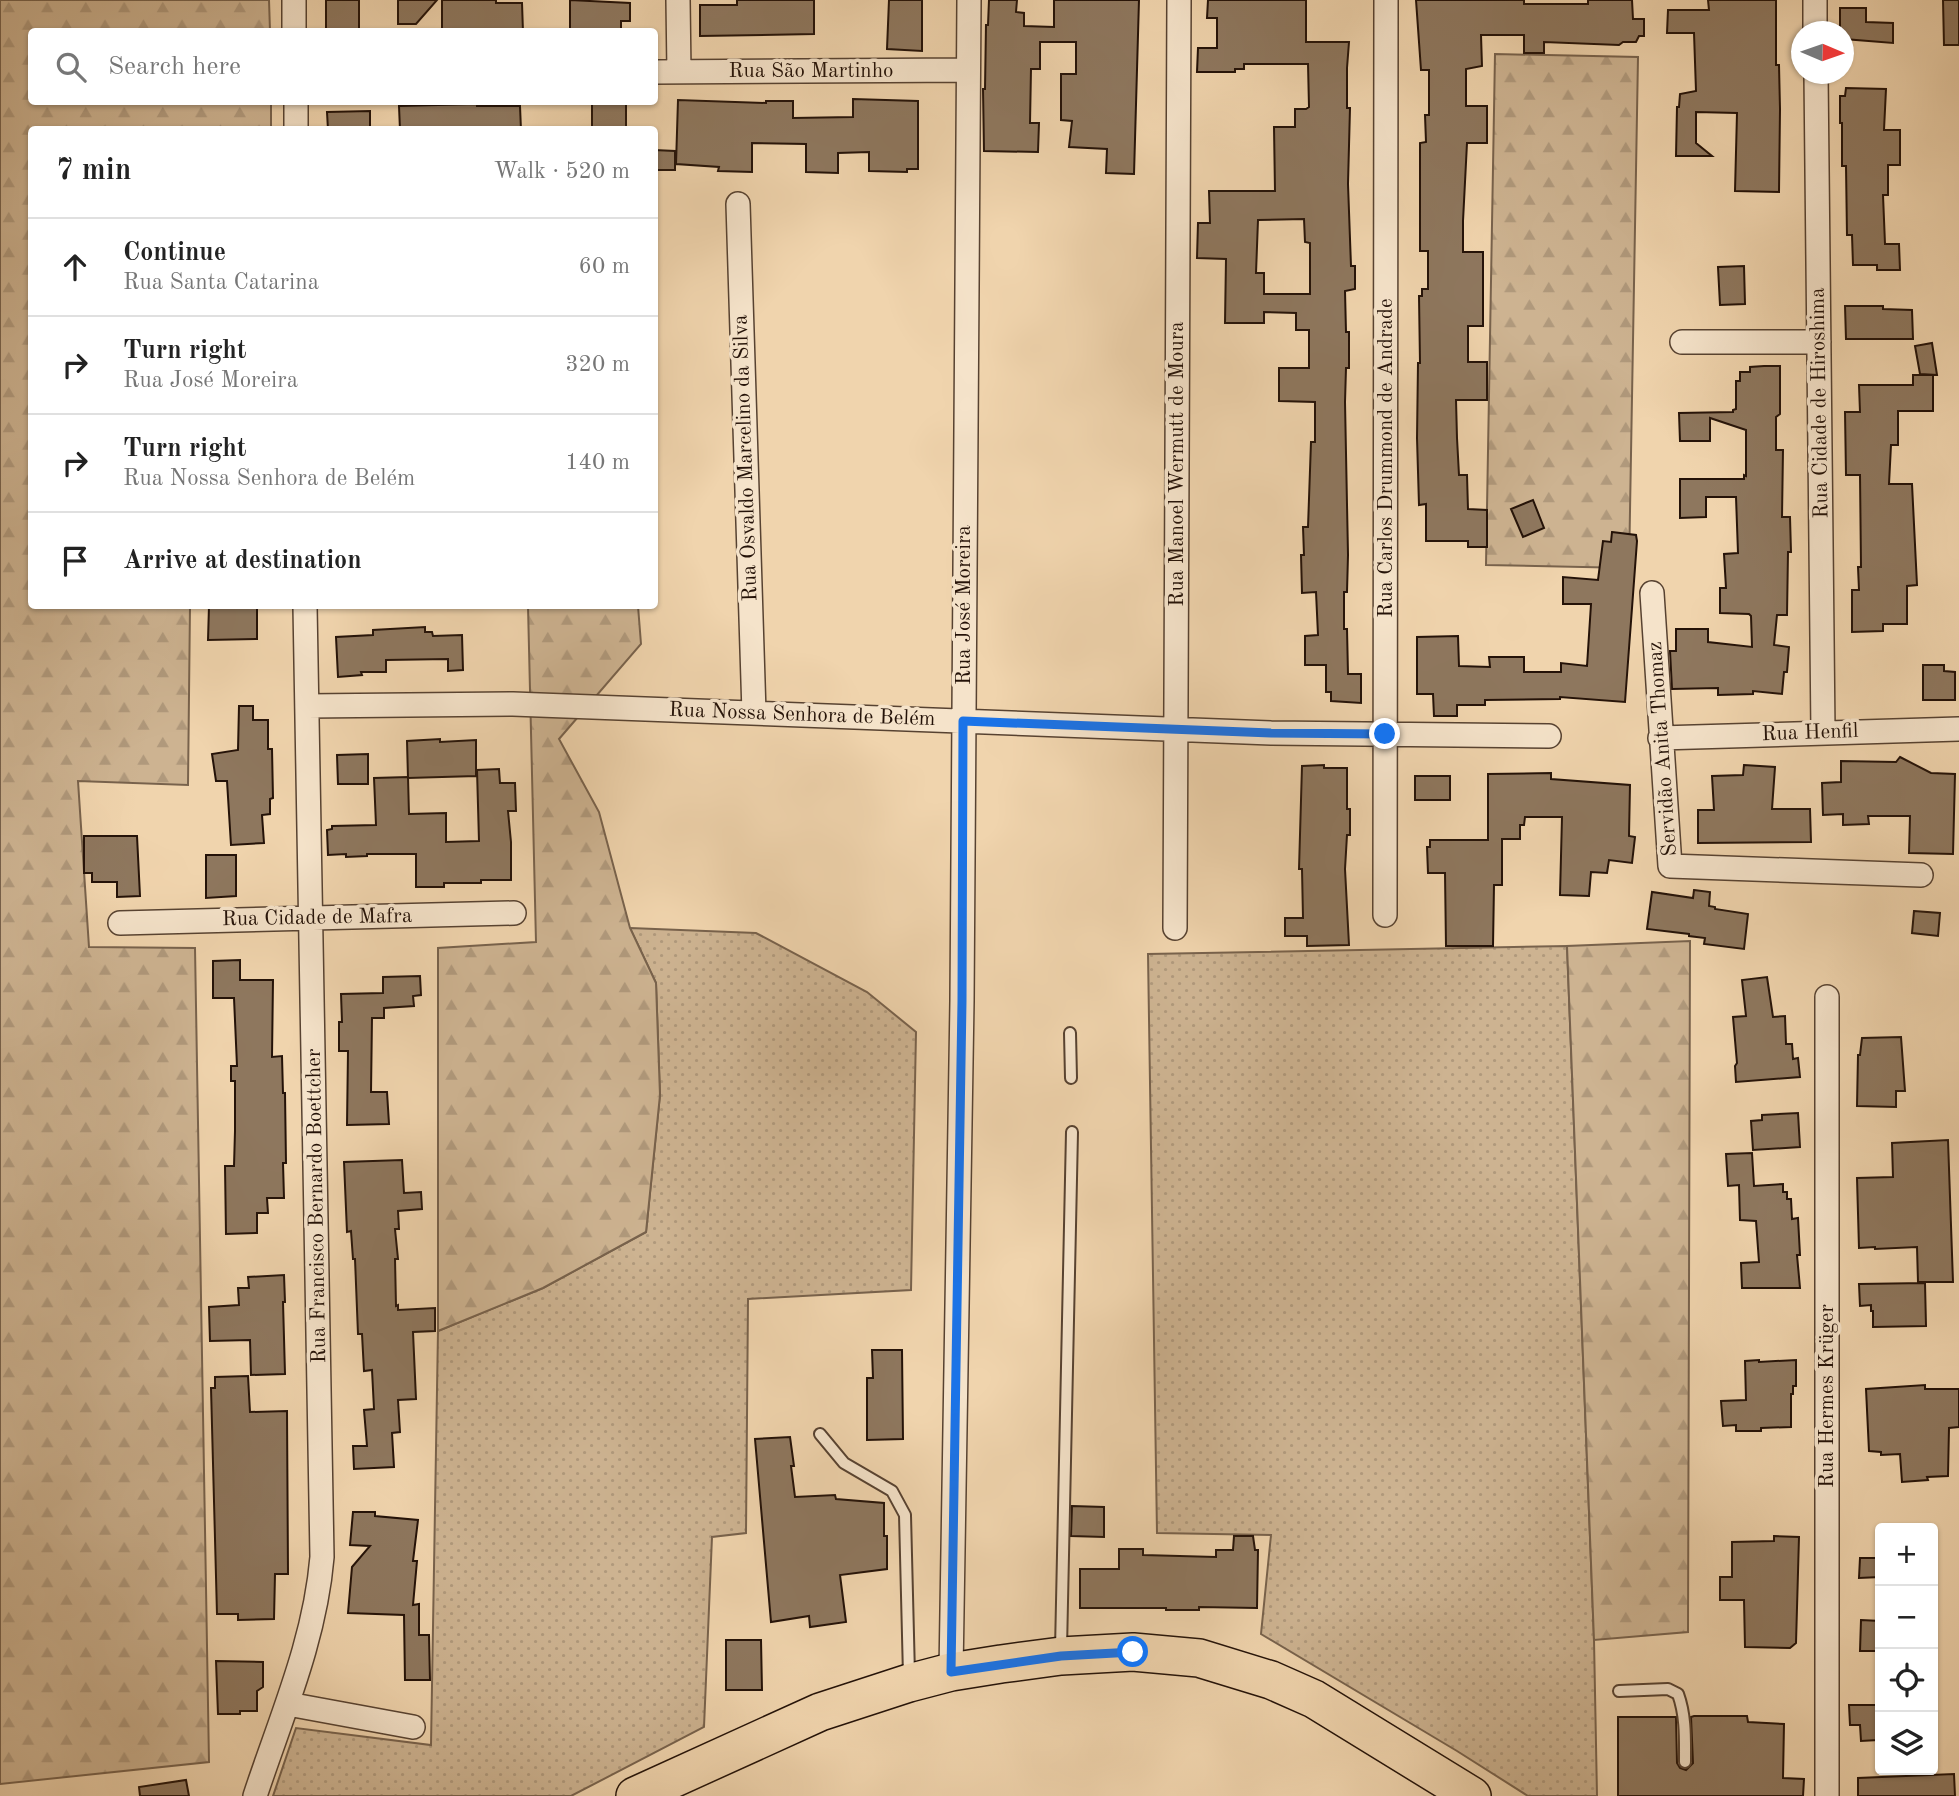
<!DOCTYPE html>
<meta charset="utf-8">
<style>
body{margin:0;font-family:"Old Standard TT",serif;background:#f6f6f6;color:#222}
.controls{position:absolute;right:21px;bottom:21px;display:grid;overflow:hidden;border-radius:7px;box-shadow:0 2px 5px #0004}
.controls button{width:63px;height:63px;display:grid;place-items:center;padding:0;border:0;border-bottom:2px solid #e0e0e0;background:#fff;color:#222;font:35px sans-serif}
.compass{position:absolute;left:1791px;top:21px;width:63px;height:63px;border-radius:50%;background:#fff;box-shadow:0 2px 5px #0004;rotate:92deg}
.stop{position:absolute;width:21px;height:21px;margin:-16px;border:5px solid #1a73e8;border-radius:50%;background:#fff}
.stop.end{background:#1a73e8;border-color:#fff;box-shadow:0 2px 7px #0008}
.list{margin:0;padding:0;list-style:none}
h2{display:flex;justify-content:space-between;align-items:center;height:91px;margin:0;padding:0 28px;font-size:30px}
h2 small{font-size:23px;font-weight:400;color:#767676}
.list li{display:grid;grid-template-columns:46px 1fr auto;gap:21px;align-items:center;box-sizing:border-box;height:98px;padding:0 28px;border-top:2px solid #e0e0e0}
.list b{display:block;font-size:26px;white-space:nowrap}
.list p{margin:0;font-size:23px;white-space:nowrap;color:#767676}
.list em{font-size:23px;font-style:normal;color:#767676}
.icon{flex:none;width:38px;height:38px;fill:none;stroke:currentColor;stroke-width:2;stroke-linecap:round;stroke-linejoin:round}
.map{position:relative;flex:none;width:1959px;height:1796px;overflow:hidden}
.search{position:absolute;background:#fff;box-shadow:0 2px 5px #0004;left:28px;top:28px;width:630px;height:77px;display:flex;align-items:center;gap:18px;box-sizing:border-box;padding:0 24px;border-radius:7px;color:#767676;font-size:26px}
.panel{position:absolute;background:#fff;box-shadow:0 2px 5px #0004;left:28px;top:126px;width:630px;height:483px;border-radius:7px}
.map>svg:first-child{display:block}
.grass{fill:url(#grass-dots);stroke:#78624c;stroke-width:2}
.forest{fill:url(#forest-firs);stroke:#78624c;stroke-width:2}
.building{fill:#8e775e;stroke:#241208;stroke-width:2;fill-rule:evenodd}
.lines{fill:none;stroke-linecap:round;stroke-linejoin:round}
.service-casing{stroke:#574231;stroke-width:14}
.minor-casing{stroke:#574231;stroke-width:26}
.primary-casing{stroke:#241208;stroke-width:40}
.service{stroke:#f5e3ca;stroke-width:10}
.minor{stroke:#f5e3ca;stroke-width:23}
.primary{stroke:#f0d4ad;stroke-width:37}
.route{stroke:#1a73e8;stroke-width:9}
.labels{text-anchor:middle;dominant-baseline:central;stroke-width:7;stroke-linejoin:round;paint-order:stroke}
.street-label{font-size:21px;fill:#241208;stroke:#f5e3ca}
</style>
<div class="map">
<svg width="1959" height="1796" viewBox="0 0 1959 1796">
<defs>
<pattern id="grass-dots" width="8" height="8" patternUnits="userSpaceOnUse" patternTransform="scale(1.75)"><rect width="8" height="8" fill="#cdb391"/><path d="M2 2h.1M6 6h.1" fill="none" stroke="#b0997c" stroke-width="1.8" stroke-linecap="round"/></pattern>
<pattern id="forest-firs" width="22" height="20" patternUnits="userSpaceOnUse" patternTransform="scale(1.75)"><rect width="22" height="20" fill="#cdb391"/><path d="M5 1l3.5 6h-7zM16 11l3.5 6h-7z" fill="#b0997c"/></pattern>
</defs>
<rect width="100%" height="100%" fill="#f0d4ad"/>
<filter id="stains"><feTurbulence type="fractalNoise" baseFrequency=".00286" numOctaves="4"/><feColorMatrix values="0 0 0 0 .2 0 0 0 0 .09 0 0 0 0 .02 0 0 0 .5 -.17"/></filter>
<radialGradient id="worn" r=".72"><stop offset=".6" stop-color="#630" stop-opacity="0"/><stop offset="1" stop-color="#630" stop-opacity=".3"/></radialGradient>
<path class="grass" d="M630 928 756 933 867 992 916 1032 911 1290 748 1299 746 1533 712 1537 704 1727 571 1796H273L296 1728 431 1745 438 1331 543 1288 646 1232 660 1095 656 983Z
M1567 946 1594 1640 1597 1796H1528L1457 1751 1261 1634 1271 1535 1157 1533 1148 954Z"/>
<path class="forest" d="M0 0H269L270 31 32 32V102H271V129L32 130V606H190L188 785 78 781 89 947 195 948 209 1762 0 1784Z
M1495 54 1638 57 1629 568 1486 565Z
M528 606H638L641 644 559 739 599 812 630 928 656 983 660 1095 646 1232 543 1288 438 1331V948L536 942Z
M1690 941 1688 1632 1594 1640 1567 946Z"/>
<path class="building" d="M326 0H359V32H326Z
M398 0H437L416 24H398Z
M442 0H496V3H522L523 32H442Z
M570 0 630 3V21H621V32H570Z
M737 0H814V34L700 36V5H737Z
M889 0H922V51L887 49Z
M989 0H1017L1016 12 1024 13V26L1054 27V0H1139L1134 174 1106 173 1107 149 1069 147 1072 121 1061 120V74H1076V42H1040V69H1031L1030 123H1039L1038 152 984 151 983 89H985L986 25H988Z
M1208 0H1306V42H1349L1347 68V108H1350L1348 184 1351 266H1355V289L1345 291 1346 332H1349V368H1346L1345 402 1348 555 1347 592H1344V629H1347L1348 674H1361V703L1331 701V692H1326V665H1305V636L1318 635 1316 592 1302 593 1301 555H1304L1303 527H1308L1311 442H1315V402L1279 401V368H1309V330H1296V313L1264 312V323H1225L1226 259 1197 258 1198 223H1210L1209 191H1275L1274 127H1295V109H1306L1309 107 1308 64H1244V69H1235V72H1197L1198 48H1217V18H1207ZM1304 219 1305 242 1310 243V294H1264V273H1256L1258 220Z
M1416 0H1524V4H1588V0H1632L1633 19H1644V36H1639L1636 42H1623L1619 45 1544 42V53H1524V35H1481L1482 66 1466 69V106H1487V143H1467L1463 221V252H1483V326H1468V362H1487V400H1456L1457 438 1459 475H1467L1468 509 1487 510V547H1468V541H1426V504L1419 505 1417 438 1418 363H1420L1419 296H1422V289H1428V251H1420V143L1426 142 1425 115H1429V70H1421Z
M1708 0H1776V65H1779L1780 109 1779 192 1735 191 1737 113 1696 112V143L1712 156H1676L1677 107H1679L1680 94 1696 91 1694 33H1667L1668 10H1709Z
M1943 0H1959V45H1944Z
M1840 8H1866V22L1893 23V43L1844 39V32H1840Z
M1846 88 1886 89 1884 130H1900V165H1888V195H1883L1885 244H1899L1900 270H1877V265H1853L1852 235H1847L1846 166H1842V123H1840V96H1845Z
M853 99 918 101V169H907V172L869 171V152L838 153V173L806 172V144L752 143V172L718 171 719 167 676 164 678 100 766 103V101H793V118L853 117Z
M592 102H626V130H592Z
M477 104V106H520L521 130H400L399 106Z
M370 111V130H328L327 112Z
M654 150 675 151V170H654Z
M1744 266 1745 304 1720 305 1718 267Z
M1845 306H1883V309L1912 310 1913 339H1846Z
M1932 343 1937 375 1920 374 1915 346Z
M1764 366H1780V414L1776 417V450H1783L1782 517H1790L1791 552H1788L1787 615H1777L1774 645 1789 647 1787 672H1784L1782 694 1753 691V694L1718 695V688L1672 689 1670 651H1676V629H1708V642L1752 647 1751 616 1749 614 1720 613V588H1726L1724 554 1738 553 1736 497H1706V517L1680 518V479H1744V475L1746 476V430L1710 418V441H1680L1679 413 1733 412V410L1736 409V381H1740V372H1750V367Z
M1913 375H1933V411H1898V445H1891L1889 484H1912L1917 585 1907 586V624H1883V631L1852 632V590H1859L1858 567H1861L1860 475H1846L1845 412H1860L1859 385H1913Z
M1533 500 1544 528 1523 537 1511 509Z
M1612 532 1636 535 1637 541 1625 702 1560 697V699L1485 700V705H1457V716H1434L1433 694H1417V637L1458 636 1459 666 1490 667 1489 657H1524V672H1561V663L1587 666 1591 604H1563V577L1598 580 1603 541 1611 542Z
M209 606H257V639L208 640Z
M425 627V632H432L433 636 462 635 463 670 448 671V659L386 660V672H361L362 675 338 677 336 637 373 635V630Z
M1923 665H1944V671L1955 672V700H1923Z
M239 706H253V720H268V749H272L273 798 270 799V814L262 815 264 843 231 845 227 781H216L212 754 238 750Z
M440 739V742L476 740V776L408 778 407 741Z
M368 754V784H338L337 755Z
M1900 757 1931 773 1955 774 1953 854 1909 853 1910 816H1868L1869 824 1843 825V814L1823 815 1822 783 1841 782V761L1896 762Z
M1324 765V768H1347V809H1350V835H1347L1345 869 1349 945 1307 946V936H1285V918H1303L1302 869H1299L1302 766Z
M1744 765 1775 767 1772 809H1810L1811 842 1698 843V810H1714L1712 776 1743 775Z
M499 769 500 783H515L516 811H508L511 842V880H481V883H444V887H416V854H367V856L346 857V854L328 855 327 830 332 829V826L376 825 374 778 408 777 409 814 446 813V842L479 841 477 770Z
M1551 773V779L1630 785 1629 836 1635 837 1632 863 1609 860 1607 873 1591 872 1589 896 1560 895 1562 817H1525L1524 825H1520V839H1502V885H1494L1493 946H1446L1445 873H1428L1427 847H1430V840H1488V774Z
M1415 776H1450V800H1415Z
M84 836H137L140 896 117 897V882H92V873H84Z
M206 855H236V896L206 898Z
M1694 890 1710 892 1709 906 1715 907V909L1748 914 1744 949 1704 944 1705 938 1689 936V934L1647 929 1652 892 1693 898Z
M1914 911 1940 913 1938 936 1912 933Z
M240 960V980H273L272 1057 282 1056 283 1093H285L286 1163H283L284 1198H267L268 1213H257V1233L226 1234 225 1166H234L235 1131V1081H231V1066H237L234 998H213V961Z
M420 976 421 995 413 996 414 1006 384 1008V1018H372L371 1092H387L389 1124 347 1125 348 1051H339V1022H342L341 994 383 993V977Z
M1767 977 1773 1017 1785 1016 1786 1044H1792L1793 1059 1798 1058 1800 1077 1736 1082 1735 1066 1737 1063 1733 1017 1746 1016 1742 980Z
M1901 1037 1905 1091H1896V1107L1857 1106 1858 1055H1860L1862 1038Z
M1798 1113 1800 1147 1753 1150 1751 1121 1762 1120V1115Z
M1948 1140 1953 1282H1918L1917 1247 1875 1249V1247L1859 1248 1857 1178 1893 1177 1892 1143Z
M1752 1153 1754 1186 1783 1184V1192H1787V1199H1791L1792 1219 1798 1218 1800 1255H1797L1800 1288H1742L1741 1263 1759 1262 1756 1221 1740 1220 1739 1185 1728 1186 1726 1154Z
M402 1160 404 1193 421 1192 422 1209 398 1211 399 1229H395L398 1259H395L396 1306 398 1305V1310L435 1308V1331L413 1332 416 1399 398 1400 400 1432 392 1433 394 1467 354 1469 353 1446H367L364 1410 374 1409 372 1370 364 1371 362 1334H358L355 1259H353L351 1231 347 1232 344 1162Z
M284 1275 285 1302H283L285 1374 251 1375 250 1340 210 1341 209 1307 239 1305 238 1288H249L248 1277Z
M1925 1283 1926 1326 1873 1327V1311H1871V1305L1860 1306 1859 1284Z
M872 1350H902L903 1439 867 1440V1378H873Z
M1759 1360V1362L1796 1360V1386H1793V1394H1791V1427L1761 1428V1431H1736V1425L1723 1426 1721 1401 1746 1400 1745 1361Z
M248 1376 250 1412 287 1411 288 1574H275L274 1619 238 1620V1614H217L211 1388H215V1377Z
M1925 1385V1389H1959V1427L1949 1428 1948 1476 1927 1477 1928 1480 1902 1482 1900 1454 1881 1455V1452L1869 1451 1866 1389Z
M790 1437 794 1466H791L795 1497 835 1495 836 1499 884 1503V1536H887V1569L840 1575 846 1622 810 1627 809 1616 771 1622 755 1439Z
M1072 1506 1104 1507V1537L1071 1536Z
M353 1512H375V1516L418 1520 413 1561H417L413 1605 419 1604V1635H429L430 1680H405L404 1615 348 1613 352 1567 370 1546 350 1545Z
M1234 1536H1253L1255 1550H1258L1257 1608 1199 1607V1610H1166V1608H1080V1569H1119V1549H1143V1555L1216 1557V1550H1233Z
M1774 1536 1799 1537 1796 1643 1790 1648 1745 1647 1744 1600H1720V1577H1732V1542L1774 1541Z
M1860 1558H1880V1577L1859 1578Z
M1861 1620 1880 1621V1651H1860Z
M726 1640H761L762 1690H726Z
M216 1661 263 1662V1687L257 1691V1711H240V1714H218Z
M1849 1705H1880L1878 1740 1861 1741 1860 1725H1850Z
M1694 1716H1747L1748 1722 1784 1724 1783 1778 1804 1779 1803 1796H1618V1717H1676L1677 1763 1680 1768 1686 1770 1693 1763 1691 1717Z
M1954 1774 1955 1796H1858V1778Z
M186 1780 189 1796H140L139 1787Z"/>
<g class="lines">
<g class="service-casing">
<path id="service" d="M1070 1033 1071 1078
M820 1434 844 1463 892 1491 905 1515 909 1675
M1061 1649 1072 1132
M1619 1691 1668 1689 1678 1694C1686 1716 1685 1739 1685 1762"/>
</g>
<g class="minor-casing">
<path id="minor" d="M294 0V32
M678 0 679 72
M1815 0V32
M654 72 968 70
M1816 74 1823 732
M296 102V130
M738 204 754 713
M1682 342H1819
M1652 593 1670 866 1921 875
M307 706 513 704 1271 733 1549 736
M1660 738 1959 729
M1385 915 1386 0
M120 923 514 913
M1175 928 1179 0
M1827 997V1796
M951 1672 962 1001 969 0
M288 1704 413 1727
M255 1796C281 1717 315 1641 322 1557L305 606"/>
</g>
<g class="primary-casing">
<path id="primary" d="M635 1796 820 1712 909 1683 951 1672 1001 1664 1061 1656 1133 1652 1199 1658 1271 1680 1314 1699 1472 1796"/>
</g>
<use href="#service" class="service"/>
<use href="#minor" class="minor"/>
<use href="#primary" class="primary"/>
</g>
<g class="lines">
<path class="route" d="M1133 1652 1061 1656 951 1672 962 1001 963 721 1271 733 1385 734"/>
</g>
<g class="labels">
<g class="street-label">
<text x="811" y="71">Rua São Martinho</text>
<text transform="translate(1820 403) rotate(-91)">Rua Cidade de Hiroshima</text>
<text transform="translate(746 458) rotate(-92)">Rua Osvaldo Marcelino da Silva</text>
<text transform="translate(1386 458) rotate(-90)">Rua Carlos Drummond de Andrade</text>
<text transform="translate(1177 464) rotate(-90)">Rua Manoel Wermutt de Moura</text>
<text transform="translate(964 605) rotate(-90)">Rua José Moreira</text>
<text transform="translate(802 715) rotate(2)">Rua Nossa Senhora de Belém</text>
<text transform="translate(1810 733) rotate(-2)">Rua Henfil</text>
<text transform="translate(1663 749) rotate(-94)">Servidão Anita Thomaz</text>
<text transform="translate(317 918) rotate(-1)">Rua Cidade de Mafra</text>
<text transform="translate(317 1206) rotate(-91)">Rua Francisco Bernardo Boettcher</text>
<text transform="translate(1827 1396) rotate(-90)">Rua Hermes Krüger</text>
</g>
</g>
<rect width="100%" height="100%" filter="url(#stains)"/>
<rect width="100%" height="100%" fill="url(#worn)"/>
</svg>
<div class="controls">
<button>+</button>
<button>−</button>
<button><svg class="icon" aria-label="locate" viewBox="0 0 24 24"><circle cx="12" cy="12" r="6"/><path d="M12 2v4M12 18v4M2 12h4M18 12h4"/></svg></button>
<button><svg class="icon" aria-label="layers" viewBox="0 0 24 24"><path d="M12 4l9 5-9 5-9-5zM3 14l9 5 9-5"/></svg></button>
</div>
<svg class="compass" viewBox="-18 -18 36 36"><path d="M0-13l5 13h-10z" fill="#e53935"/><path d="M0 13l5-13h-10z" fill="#767676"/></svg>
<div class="stop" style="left:1133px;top:1652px"></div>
<div class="stop end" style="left:1385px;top:734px"></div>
<div class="search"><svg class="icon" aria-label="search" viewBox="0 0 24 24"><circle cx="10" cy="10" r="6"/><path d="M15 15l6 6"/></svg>Search here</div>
<section class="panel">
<h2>7 min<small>Walk · 520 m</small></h2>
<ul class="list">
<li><svg class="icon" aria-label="ahead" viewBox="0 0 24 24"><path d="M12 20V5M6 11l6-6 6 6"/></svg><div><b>Continue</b><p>Rua Santa Catarina</p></div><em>60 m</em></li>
<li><svg class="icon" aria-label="right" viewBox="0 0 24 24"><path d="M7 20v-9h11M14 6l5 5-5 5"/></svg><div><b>Turn right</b><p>Rua José Moreira</p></div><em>320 m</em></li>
<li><svg class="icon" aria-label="right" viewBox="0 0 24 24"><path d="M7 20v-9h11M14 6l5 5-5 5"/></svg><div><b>Turn right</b><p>Rua Nossa Senhora de Belém</p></div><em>140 m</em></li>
<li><svg class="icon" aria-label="arrive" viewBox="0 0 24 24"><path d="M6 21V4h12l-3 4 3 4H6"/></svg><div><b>Arrive at destination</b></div></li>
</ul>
</section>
</div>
